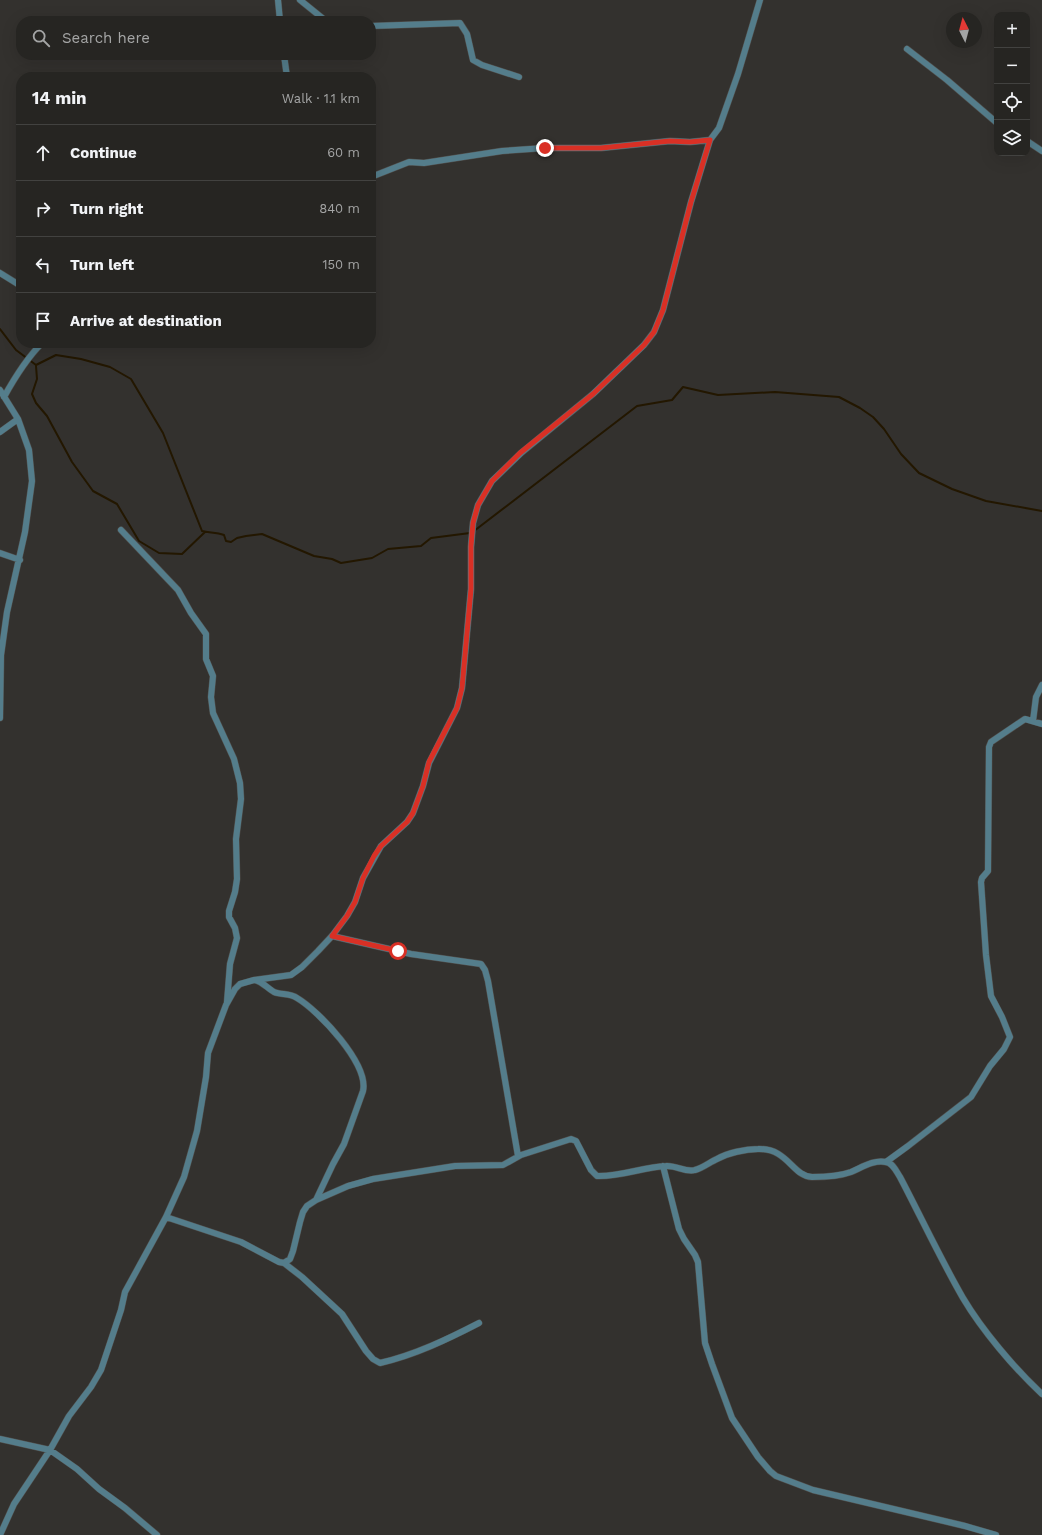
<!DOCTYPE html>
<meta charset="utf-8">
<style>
body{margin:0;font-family:"Work Sans",sans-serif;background:#2e2d2a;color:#f1f3f6}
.controls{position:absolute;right:12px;top:12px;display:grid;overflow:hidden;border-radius:8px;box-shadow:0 4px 16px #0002}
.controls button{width:36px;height:36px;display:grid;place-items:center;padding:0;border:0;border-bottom:1px solid #424240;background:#262522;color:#f1f3f6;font:20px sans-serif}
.compass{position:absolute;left:946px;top:12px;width:36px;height:36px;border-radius:50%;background:#262522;box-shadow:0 4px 16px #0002;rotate:354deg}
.stop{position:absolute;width:12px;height:12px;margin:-9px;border:3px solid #d93025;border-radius:50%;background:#fff}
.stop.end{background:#d93025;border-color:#fff;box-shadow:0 1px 4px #0008}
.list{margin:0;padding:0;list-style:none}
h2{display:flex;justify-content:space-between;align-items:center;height:52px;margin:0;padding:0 16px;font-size:17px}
h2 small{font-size:13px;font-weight:400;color:#a4a5a5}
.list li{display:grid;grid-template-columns:26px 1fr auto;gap:12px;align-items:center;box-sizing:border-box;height:56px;padding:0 16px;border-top:1px solid #424240}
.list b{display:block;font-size:15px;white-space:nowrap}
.list em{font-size:13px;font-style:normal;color:#a4a5a5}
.icon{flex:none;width:22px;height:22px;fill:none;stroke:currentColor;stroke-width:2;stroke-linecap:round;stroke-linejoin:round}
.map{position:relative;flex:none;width:1042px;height:1535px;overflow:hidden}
.search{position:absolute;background:#262522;box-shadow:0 4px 16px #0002;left:16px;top:16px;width:360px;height:44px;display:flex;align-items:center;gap:10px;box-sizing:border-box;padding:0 14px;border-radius:16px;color:#a4a5a5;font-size:15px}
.panel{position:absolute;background:#262522;box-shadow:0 4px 16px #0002;left:16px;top:72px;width:360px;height:276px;border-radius:16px}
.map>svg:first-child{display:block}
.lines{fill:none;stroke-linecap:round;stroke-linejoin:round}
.stream{stroke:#231700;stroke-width:2}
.street-casing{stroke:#514f4c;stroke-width:7}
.street{stroke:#547d8b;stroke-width:6}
.route{stroke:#d93025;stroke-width:5}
</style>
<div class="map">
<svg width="1042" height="1535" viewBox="0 0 1042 1535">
<rect width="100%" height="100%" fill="#33312e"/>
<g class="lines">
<path class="stream" d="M0 329 16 350 36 365 56 355 81 359 110 367 131 379 163 433 202 531C209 533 216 532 224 535L226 541 231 542 237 538 246 536 262 534 314 556 332 559 341 563 372 558 388 549 421 546 431 538 470 533
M36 366 37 379 32 394 36 403 47 416 72 462 93 491 117 504 139 541 159 553 182 554 205 532
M474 531 637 406 672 400 683 387 718 395 775 392 839 397 860 408 873 417 884 429 901 454 919 473 952 489 986 501 1042 511"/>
<g class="street-casing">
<path id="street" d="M278 0 280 21
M300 0 326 21
M371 26 460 23 467 34 473 60 482 65 519 77
M907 49 947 80 997 123
M284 55 287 77
M1027 141 1042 151
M371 177 409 162 424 163 502 151 545 148H601L670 141 690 142 710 140
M0 273 21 286
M0 390 18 419 29 450 32 481 25 532 7 612 1 655 0 718
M4 397C15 377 26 359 42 343
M0 432 18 419
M121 530 178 590 191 613 206 634V659L213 676 211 697 213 713 234 759 240 783 241 799 236 839 237 879 235 892 229 911V917L235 928 237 938 230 964 227 1002
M0 553 20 560
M1033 721 1036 697 1042 685
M332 936 411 954 481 964 485 970 488 981 518 1156
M255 980C263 982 267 988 274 992 281 995 290 993 297 998 319 1011 369 1064 363 1091L344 1144 333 1164 316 1200
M886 1162 908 1146 971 1097 990 1066 1004 1049 1010 1037 1002 1017 991 996 986 955 981 882 982 878 988 871 989 747 991 742 1025 719 1042 724
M663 1166 679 1229 684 1239 695 1255 698 1262 705 1343 712 1364 732 1418 758 1457 770 1471 776 1476 813 1490 965 1526 996 1535
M166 1217 241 1242 279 1262 284 1263 290 1259 293 1251 300 1222 303 1212 307 1206 316 1200 348 1186 373 1179 455 1166 503 1165 521 1155 571 1139 576 1141 591 1170 597 1176C620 1177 643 1167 666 1166 676 1165 686 1173 695 1170 703 1168 710 1162 717 1159 728 1153 745 1149 758 1149 788 1148 792 1176 812 1177 824 1177 840 1176 851 1172 861 1168 874 1159 886 1162 893 1163 896 1171 900 1177 921 1217 940 1258 963 1298 982 1330 1014 1368 1042 1394
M284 1263 302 1277 342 1314 366 1351 373 1359 380 1363C415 1355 448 1339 479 1323
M0 1439 50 1450 77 1469 99 1489 125 1508 157 1535
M0 1535 14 1504 50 1450 69 1416 91 1387 101 1370 121 1310 125 1292 166 1217 184 1177 197 1131 206 1077 208 1053 226 1005 235 989 240 984 254 980 291 975 302 967 318 951 332 936 347 916 355 902 363 878 381 846 407 822 413 813 423 786 429 763 457 708 462 688 471 589V547L473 523 478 505 492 481 521 453 593 394 644 345 654 332 663 310 691 202 710 140 719 128 738 74 760 0"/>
</g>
<use href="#street" class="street"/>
</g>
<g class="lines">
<path class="route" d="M398 951 332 936 347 916 355 902 363 878 374 856 381 846 407 822 413 813 423 786 429 762 457 708 462 688 471 589V546L473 523 478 505 492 481 520 453 593 394 644 345 654 332 663 310 691 202 710 140 690 142 670 141 601 148H545"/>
</g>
</svg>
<div class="controls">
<button>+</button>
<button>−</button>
<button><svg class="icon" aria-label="locate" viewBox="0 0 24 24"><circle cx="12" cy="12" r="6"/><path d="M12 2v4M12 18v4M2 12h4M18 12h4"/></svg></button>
<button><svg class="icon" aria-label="layers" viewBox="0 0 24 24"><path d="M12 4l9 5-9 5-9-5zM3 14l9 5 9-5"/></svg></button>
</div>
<svg class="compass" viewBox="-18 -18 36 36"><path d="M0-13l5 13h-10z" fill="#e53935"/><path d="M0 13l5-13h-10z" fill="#a4a5a5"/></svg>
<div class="stop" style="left:398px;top:951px"></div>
<div class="stop end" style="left:545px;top:148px"></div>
<div class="search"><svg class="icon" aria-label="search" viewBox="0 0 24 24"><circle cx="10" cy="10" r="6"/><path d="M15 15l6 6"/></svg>Search here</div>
<section class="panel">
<h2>14 min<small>Walk · 1.1 km</small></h2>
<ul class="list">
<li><svg class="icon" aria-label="ahead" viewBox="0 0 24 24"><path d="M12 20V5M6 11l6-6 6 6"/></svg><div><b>Continue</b></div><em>60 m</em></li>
<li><svg class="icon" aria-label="right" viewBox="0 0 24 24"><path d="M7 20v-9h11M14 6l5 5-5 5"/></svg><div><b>Turn right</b></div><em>840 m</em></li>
<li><svg class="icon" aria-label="left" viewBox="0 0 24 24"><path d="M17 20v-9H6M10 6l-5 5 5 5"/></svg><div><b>Turn left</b></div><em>150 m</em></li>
<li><svg class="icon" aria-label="arrive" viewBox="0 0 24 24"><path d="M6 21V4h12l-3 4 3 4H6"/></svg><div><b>Arrive at destination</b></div></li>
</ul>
</section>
</div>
